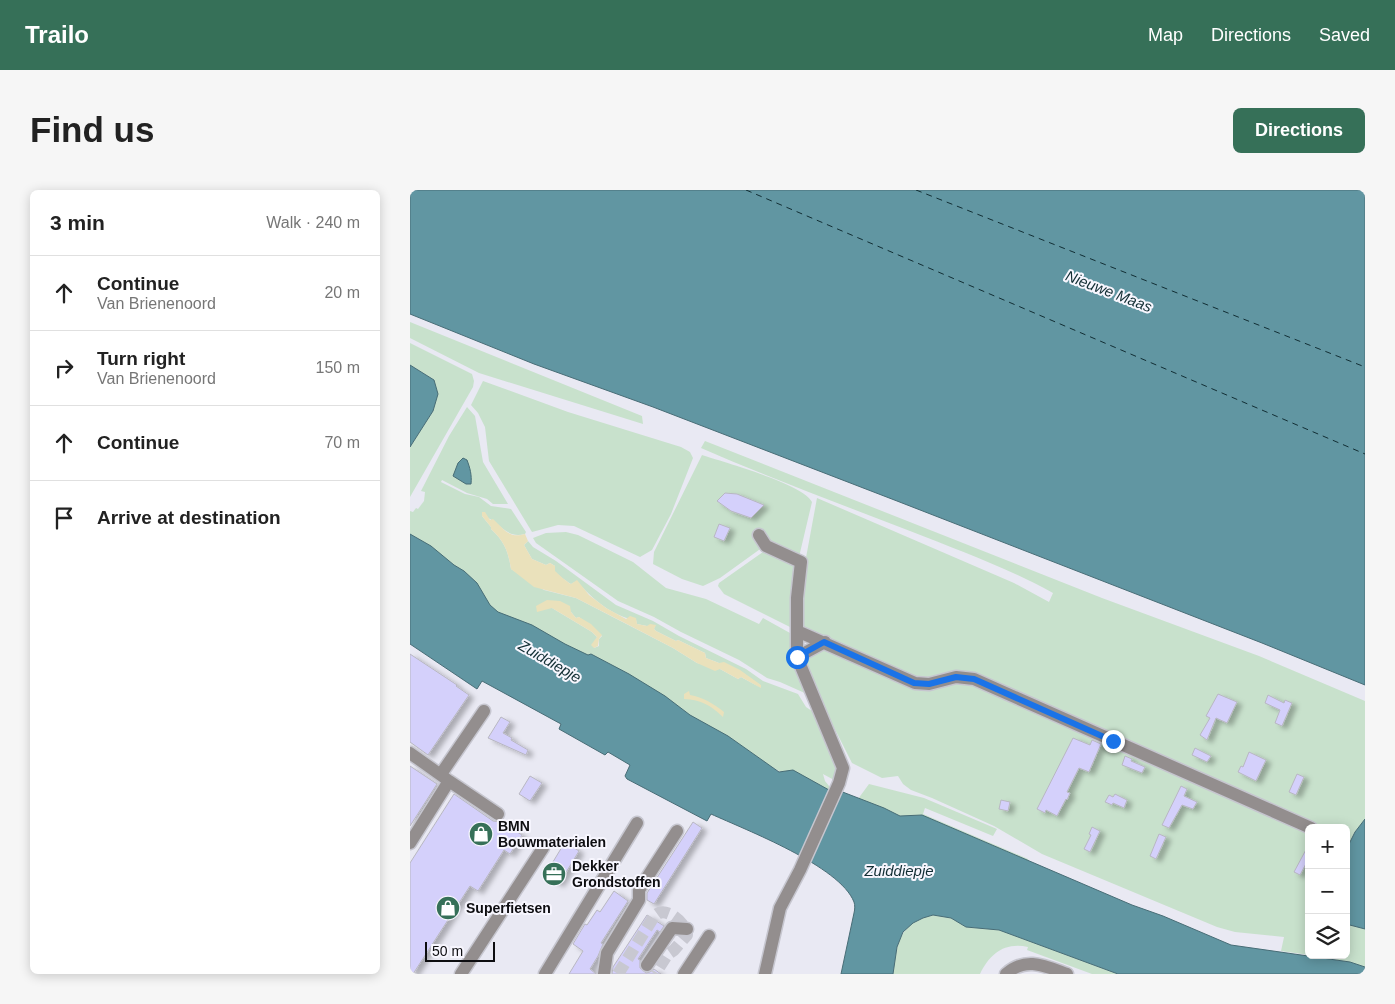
<!DOCTYPE html>
<meta charset="utf-8">
<style>
body{margin:0;font-family:Arial,sans-serif;background:#f6f6f6;color:#222}
.controls{position:absolute;right:15px;bottom:15px;display:grid;overflow:hidden;border-radius:8px;box-shadow:0 2px 12px #0003}
.controls button{width:45px;height:45px;display:grid;place-items:center;padding:0;border:0;border-bottom:1px solid #e0e0e0;background:#fff;color:#222;font:25px sans-serif}
.scale{position:absolute;left:15px;bottom:12px;width:70px;box-sizing:border-box;padding-left:5px;border:2px solid #0d0d10;border-top:0;font-size:14px;line-height:18px;white-space:nowrap;color:#0d0d10;-webkit-text-stroke:4px #f7f6fe;paint-order:stroke}
.stop{position:absolute;width:15px;height:15px;margin:-11px;border:4px solid #1a73e8;border-radius:50%;background:#fff}
.stop.end{background:#1a73e8;border-color:#fff;box-shadow:0 1px 5px #0008}
.list{margin:0;padding:0;list-style:none}
h2{display:flex;justify-content:space-between;align-items:center;height:65px;margin:0;padding:0 20px;font-size:21px}
h2 small{font-size:16px;font-weight:400;color:#767676}
.list li{display:grid;grid-template-columns:32px 1fr auto;gap:15px;align-items:center;box-sizing:border-box;height:75px;padding:0 20px;border-top:1px solid #e0e0e0}
.list b{display:block;font-size:19px;white-space:nowrap}
.list p{margin:0;font-size:16px;white-space:nowrap;color:#767676}
.list em{font-size:16px;font-style:normal;color:#767676}
.icon{flex:none;width:28px;height:28px;fill:none;stroke:currentColor;stroke-width:2;stroke-linecap:round;stroke-linejoin:round}
.map{position:relative;flex:none;width:955px;height:784px;overflow:hidden;border-radius:8px}
header{display:flex;align-items:center;gap:30px;box-sizing:border-box;height:70px;padding:0 25px;background:#367058;color:#fff}
header strong{font-size:24px}
nav{display:flex;gap:28px;margin-inline-start:auto;font-size:18px}
.intro{display:flex;align-items:center;justify-content:space-between;box-sizing:border-box;height:120px;padding:0 30px}
h1{margin:0;font-size:35px}
.button{padding:12px 22px;border-radius:8px;background:#367058;color:#fff;font-size:18px;font-weight:700}
main{display:flex;gap:30px;padding:0 30px}
aside{flex:1;background:#fff;border-radius:8px;box-shadow:0 2px 12px #0003}
.map>svg:first-child{display:block}
.green{fill:#c8e1cc;fill-rule:evenodd}
.sand{fill:#eae1bb}
.water{fill:#6196a2;stroke:#486d76}
.lines{fill:none;stroke-linecap:round;stroke-linejoin:round}
.ferry{stroke:#122e34;stroke-width:1;stroke-dasharray:6 5;stroke-linecap:butt}
.building{fill:#d4d0fb;stroke:#b8b7c1;filter:url(#shadow)}
.minor-tunnel{stroke:#c8c8d1;stroke-width:12;stroke-dasharray:12 6;stroke-linecap:butt}
.minor-casing{stroke:#c6c6cf;stroke-width:15}
.minor{stroke:#938e8e;stroke-width:12}
.route{stroke:#1a73e8;stroke-width:6}
.labels{text-anchor:middle;dominant-baseline:central;stroke-width:4;stroke-linejoin:round;paint-order:stroke}
.poi-label{font-size:14px;font-weight:bold;fill:#0d0d10;stroke:#f7f6fe;text-anchor:start}
.water-label{font-size:15px;font-style:italic;fill:#122e34;stroke:#f7f6fe}
</style>
<header>
<strong>Trailo</strong>
<nav><a>Map</a><a>Directions</a><a>Saved</a></nav>
</header>
<div class="intro"><h1>Find us</h1><a class="button">Directions</a></div>
<main>
<aside>
<h2>3 min<small>Walk · 240 m</small></h2>
<ul class="list">
<li><svg class="icon" aria-label="ahead" viewBox="0 0 24 24"><path d="M12 20V5M6 11l6-6 6 6"/></svg><div><b>Continue</b><p>Van Brienenoord</p></div><em>20 m</em></li>
<li><svg class="icon" aria-label="right" viewBox="0 0 24 24"><path d="M7 20v-9h11M14 6l5 5-5 5"/></svg><div><b>Turn right</b><p>Van Brienenoord</p></div><em>150 m</em></li>
<li><svg class="icon" aria-label="ahead" viewBox="0 0 24 24"><path d="M12 20V5M6 11l6-6 6 6"/></svg><div><b>Continue</b></div><em>70 m</em></li>
<li><svg class="icon" aria-label="arrive" viewBox="0 0 24 24"><path d="M6 21V4h12l-3 4 3 4H6"/></svg><div><b>Arrive at destination</b></div></li>
</ul>
</aside>
<div class="map">
<svg width="955" height="784" viewBox="0 0 955 784">
<defs>
<filter id="shadow"><feDropShadow dx="5" dy="3" stdDeviation="2.5" flood-color="#0004"/></filter>
</defs>
<rect width="100%" height="100%" fill="#e9e9f3"/>
<path class="green" d="M0 132 232 226 233 234 69 183 0 148Z
M0 153 62 184 64 191 63 197 0 307V257L23 221 24 190 0 175Z
M73 191 158 222 271 257 280 262 283 268 261 324 242 360 230 367 164 336 148 335 122 342 79 271 75 237 68 223 61 215Z
M57 217 65 226 73 272 98 314H83L77 309 57 303 32 290 31 292 55 304 69 307 81 316 101 319 116 342 115 344C95 350 89 329 72 326L81 337V339C95 352 98 361 101 379L134 400 166 408 263 458 287 473 310 479 328 489 331 487 351 498 309 473 296 468 295 463 268 450 266 451 246 441 244 439 245 435 237 436 227 434 226 430C203 427 181 408 167 391L161 394C157 392 147 384 144 381L145 376 140 373 136 375 122 369 114 355 118 351 123 357 146 371 206 415 243 431 269 446 336 479 353 491 388 504 396 517 402 521 427 581 424 590 413 584 415 591 419 596V600L430 601 448 609 459 594 514 608 587 639 583 646 515 618 513 624 618 669 620 674 420 605 378 583 369 581 306 548 87 423 0 365V321L3 322 6 318 8 319 14 311 15 302 11 301 39 246ZM142 418 161 422 166 428 169 427 192 446 189 449V456L184 458 187 447 182 442Z
M295 251 692 408 849 466 955 511V629L945 642 936 660V638H899V765L871 761 874 747 825 742 807 737 632 664 584 636 522 608 501 600 493 594 488 586 472 588 442 573 395 480V471L402 462 419 458 501 495 520 496 541 491H556L571 494 608 511 610 507 572 489 562 487 539 486 516 492 497 488 390 439 391 395 407 308 604 393 639 412 643 403C598 378 548 360 500 341 430 314 360 288 291 258Z
M292 265C313 272 394 294 402 312L389 367 353 357 310 388 293 396 272 389 243 374 244 362Z
M156 342 168 345 223 372 256 398 296 409 349 434 353 428 380 443 382 468 397 504 370 492 357 488 329 470 271 442 244 427 208 411 126 353 123 348 136 343Z
M357 359 387 374 384 436 380 437 314 404 308 396 309 393Z
M523 725 541 728 556 737 589 740 708 784H682L617 760 618 757C594 752 580 764 570 784H483C487 753 489 733 523 725Z
M936 734 955 739V777L939 772 899 765H936Z"/>
<path class="sand" d="M72 322H75L80 330 83 329C94 339 99 349 115 344L118 351 114 355 122 369 136 375 140 373 145 376V381C147 383 158 393 161 394L167 390 179 405 196 418 216 429 220 426 226 428 227 434 237 436 240 434 246 435 244 439 246 441 266 451 268 450 295 463 296 468 309 473 314 472 330 480 351 495V498L331 487 328 489 310 479 305 481 287 473 263 458 211 431 166 408 124 397 101 379C98 361 95 352 81 339V337L72 326Z
M137 410 150 411 160 416 161 422 166 428 169 427 181 434 192 445 189 449 188 456 184 458 181 455 187 447 182 442 142 418 127 422 126 416Z
M279 501 280 505C293 507 304 514 314 522L313 527C300 515 292 510 274 509V504Z"/>
<path class="water" d="M0 0H955V495L852 453 487 311 243 217 124 174 0 124Z
M0 175 24 190 28 204 23 221 0 257Z
M53 268 57 270C60 278 62 285 61 294H56L43 286 48 273Z
M0 344 21 356 44 375 54 381 67 393 80 415 88 422 122 435 155 454 178 465 181 464 219 484 255 506 280 525 318 546 369 582 383 580 419 600 430 601 474 618 490 626 512 625 722 715 753 726 821 755 940 772 955 777V784H708L589 740 556 737 541 728 523 725 513 728 503 733 493 742 487 757 483 784H431L444 723C445 719 445 715 444 712 430 676 336 640 301 624L297 631 217 589 215 586 220 575 198 562 195 565 149 539 151 534 72 491 67 499 0 454Z
M955 629V739L936 734V660L945 642Z"/>
<g class="lines">
<path class="ferry" d="M336 0 955 264
M506 0 955 177"/>
</g>
<path class="building" d="M315 303 327 304 354 315 341 328 321 321 307 311Z
M309 334 320 338 314 351 304 347Z
M0 464 47 495 46 496 59 505 18 565 0 552Z
M808 504 827 512 817 533 806 528 797 550 790 545 800 528 796 526Z
M858 505 874 513 875 510 882 513 872 536 865 533 870 520 855 513Z
M91 527 100 532 93 543 102 548 101 550 118 560 116 565 78 548Z
M663 548 680 555 682 550 691 554 679 582 669 578 657 602 660 603 657 610 656 609 647 626 636 620 635 623 627 619Z
M785 558 801 566 797 572 782 565Z
M839 562 856 570 846 591 828 582 831 576 833 577Z
M715 566 722 569 721 571 735 577 732 583 712 575Z
M0 576 27 594 0 636Z
M887 584 894 587 886 605 879 602Z
M120 586 132 593 120 611 109 604Z
M771 596 777 599 774 606 787 612 783 619 772 615 759 638 752 635Z
M44 604 83 631 91 632 112 645 100 664 94 660 68 701 60 696 3 784H0V673Z
M705 604 717 610 714 618 703 613 702 615 695 612 699 605 703 607Z
M591 610 600 612 598 621 589 619Z
M283 632 292 638 244 714 237 710V703Z
M682 637 690 641 680 662 674 659 681 645 679 644Z
M749 644 756 647 746 669 740 666Z
M155 652 169 661 149 694 135 685Z
M899 654V668L890 685 884 682Z
M204 701 218 711 191 753 193 754 188 766 180 779 186 784H159L173 761 163 754 175 734 177 735 187 720 190 722Z
M237 725 254 736 250 742 247 740 228 769 230 770V778L236 783 240 782 244 779 251 784H202L203 777Z"/>
<g class="lines">
<path class="minor-tunnel" d="M208 784 243 728C244 727 247 723 249 723 260 719 276 734 277 745L264 760 257 765 245 784"/>
<g class="minor-casing">
<path id="minor" d="M349 345 356 356 391 372 387 408V467L433 578 429 593 390 680 370 718 355 784
M387 441 505 493 519 494 546 487 564 489 901 638
M387 467 415 452
M0 563 39 591 0 653
M31 584 74 521
M39 591 88 624
M237 775 262 738 277 739
M51 784 133 658
M135 784 227 633
M194 784 197 763 229 710V700L267 641
M274 784 299 746
M596 784C616 766 635 776 657 784"/>
</g>
<use href="#minor" class="minor"/>
</g>
<g class="lines">
<path class="route" d="M387 467 414 452 504 493 519 494 546 487 564 489 703 551"/>
</g>
<defs>
<g id="shop-disc" transform="scale(1.25)"><circle r="9.5" fill="#367058" stroke="#f7f6fe"/><path d="M-5-2.5h2.3a2.7 3.5 0 0 1 5.4 0H5L5.5 6h-11ZM-1.5-2.5h3a1.5 2.3 0 0 0-3 0Z" fill="#fff"/></g>
<g id="office-disc" transform="scale(1.25)"><circle r="9.5" fill="#367058" stroke="#f7f6fe"/><path d="M-6-3h4V-5.5h4V-3h4V5H-6ZM-1-4.5V-3h2v-1.5ZM-6 0V1H6V0Z" fill="#fff"/></g>
</defs>
<g fill-rule="evenodd">
<use href="#shop-disc" x="71" y="644"/>
<use href="#office-disc" x="144" y="684"/>
<use href="#shop-disc" x="38" y="718"/>
</g>
<g class="labels">
<g class="poi-label">
<text x="88" y="636">BMN<tspan x="88" dy="16">Bouwmaterialen</tspan></text>
<text x="162" y="676">Dekker<tspan x="162" dy="16">Grondstoffen</tspan></text>
<text x="56" y="718">Superfietsen</text>
</g>
<g class="water-label">
<text transform="translate(699 101) rotate(21)">Nieuwe Maas</text>
<text transform="translate(140 471) rotate(30)">Zuiddiepje</text>
<text x="489" y="680">Zuiddiepje</text>
</g>
</g>
</svg>
<div class="controls">
<button>+</button>
<button>−</button>
<button><svg class="icon" aria-label="layers" viewBox="0 0 24 24"><path d="M12 4l9 5-9 5-9-5zM3 14l9 5 9-5"/></svg></button>
</div>
<div class="scale">50 m</div>
<div class="stop" style="left:387px;top:467px"></div>
<div class="stop end" style="left:703px;top:551px"></div>
</div>
</main>
